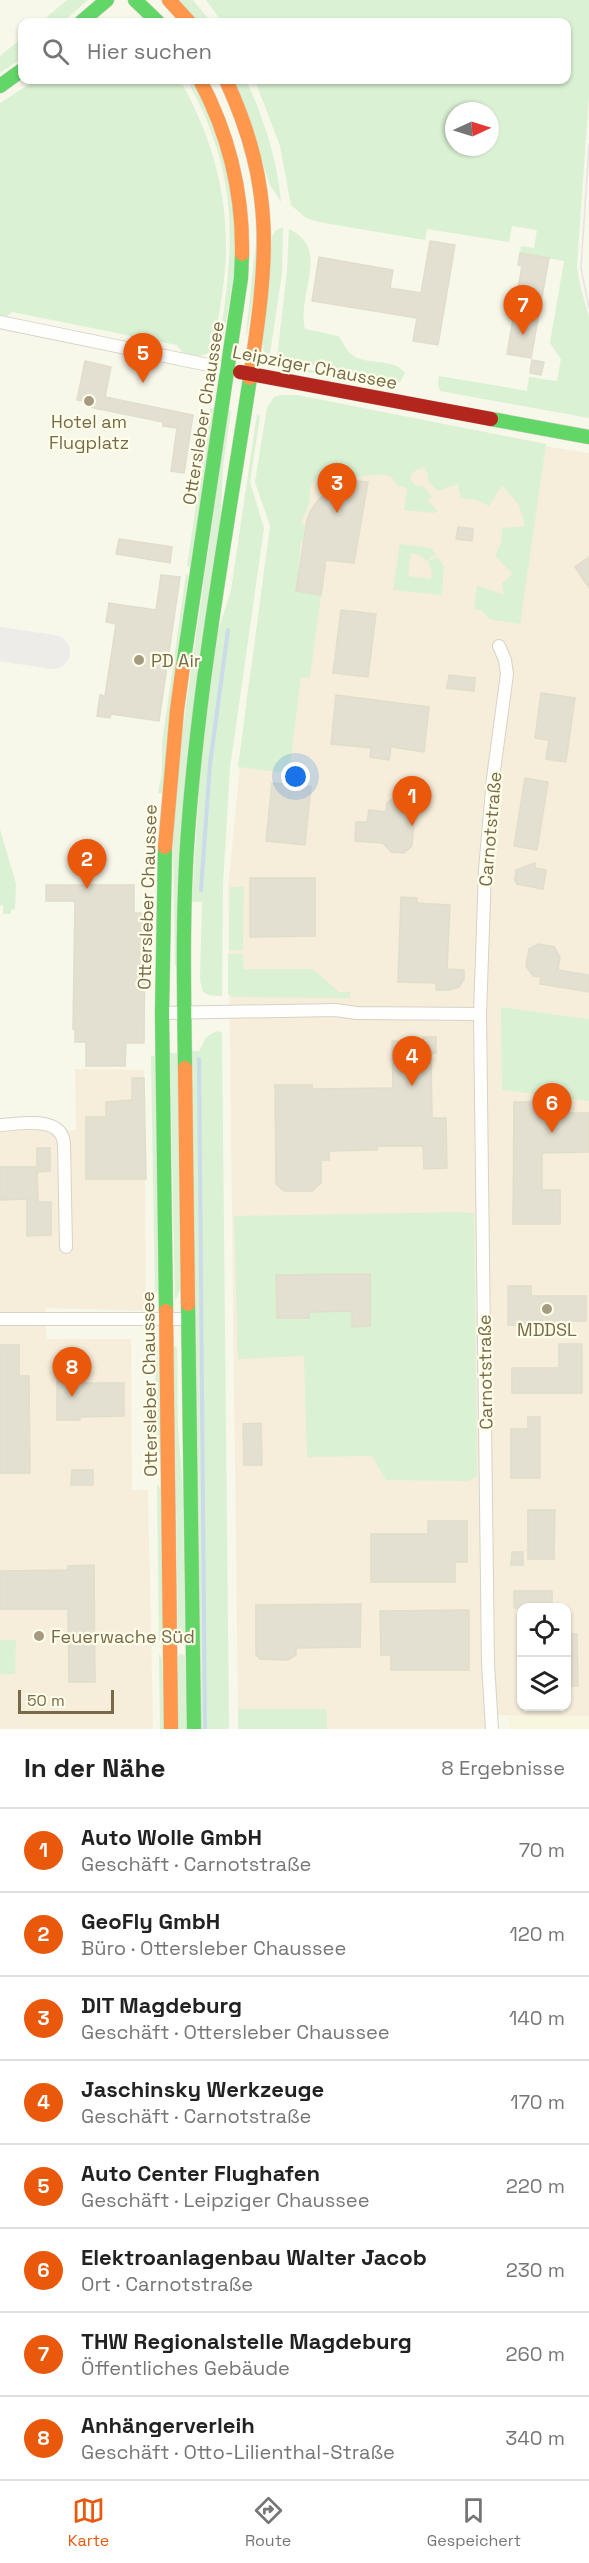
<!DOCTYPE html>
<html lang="de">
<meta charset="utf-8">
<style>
body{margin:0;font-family:"Space Grotesk",sans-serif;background:#f2f2f2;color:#222}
.controls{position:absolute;right:18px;bottom:18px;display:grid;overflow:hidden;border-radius:12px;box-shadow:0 2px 4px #0004}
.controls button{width:54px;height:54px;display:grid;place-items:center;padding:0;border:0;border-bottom:2px solid #e0e0e0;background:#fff;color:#222;font:30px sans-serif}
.compass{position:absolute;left:445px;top:102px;width:54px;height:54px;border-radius:50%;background:#fff;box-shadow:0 2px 4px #0004;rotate:86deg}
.scale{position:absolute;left:18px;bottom:15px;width:96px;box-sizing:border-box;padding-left:6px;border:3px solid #776a48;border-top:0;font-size:16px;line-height:21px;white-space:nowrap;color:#776a48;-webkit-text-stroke:4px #fffeeb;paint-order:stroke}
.you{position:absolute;left:296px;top:777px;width:21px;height:21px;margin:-15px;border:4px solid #fff;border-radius:50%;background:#1a73e8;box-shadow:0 0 0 9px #1a73e833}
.badge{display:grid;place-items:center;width:39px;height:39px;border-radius:50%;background:#ea580c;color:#fff;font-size:20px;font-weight:700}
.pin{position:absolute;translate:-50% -50px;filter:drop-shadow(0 2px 3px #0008)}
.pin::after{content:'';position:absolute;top:32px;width:21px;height:18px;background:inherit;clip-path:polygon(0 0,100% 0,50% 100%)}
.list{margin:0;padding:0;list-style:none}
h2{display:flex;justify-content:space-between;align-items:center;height:78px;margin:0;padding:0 24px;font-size:26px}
h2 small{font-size:20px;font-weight:400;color:#767676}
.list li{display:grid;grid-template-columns:39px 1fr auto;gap:18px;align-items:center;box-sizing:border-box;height:84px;padding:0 24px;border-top:2px solid #e0e0e0}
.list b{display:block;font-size:22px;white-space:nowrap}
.list p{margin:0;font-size:20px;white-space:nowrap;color:#767676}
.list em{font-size:20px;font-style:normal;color:#767676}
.icon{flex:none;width:33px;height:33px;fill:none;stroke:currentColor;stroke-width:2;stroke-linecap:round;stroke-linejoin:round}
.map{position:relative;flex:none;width:589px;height:1729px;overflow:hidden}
.search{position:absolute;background:#fff;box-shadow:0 2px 4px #0004;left:18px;right:18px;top:18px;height:66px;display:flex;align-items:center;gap:15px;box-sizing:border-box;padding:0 21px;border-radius:12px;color:#767676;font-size:22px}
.sheet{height:750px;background:#fff}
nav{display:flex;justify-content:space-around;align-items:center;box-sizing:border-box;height:84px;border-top:2px solid #e0e0e0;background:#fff;font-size:16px;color:#767676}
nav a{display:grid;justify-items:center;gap:3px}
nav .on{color:#ea580c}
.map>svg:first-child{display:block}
.residential{fill:#f8f6de}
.commercial{fill:#f6eeda;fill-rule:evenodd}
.green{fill:#daf1d3;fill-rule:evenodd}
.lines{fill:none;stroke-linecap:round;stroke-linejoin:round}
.stream{stroke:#cadbe9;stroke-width:4}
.taxiway{stroke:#eeece8;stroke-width:34}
.building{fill:#e4e0d1;stroke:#e0ddcc;stroke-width:1.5}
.street-casing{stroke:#d6d3c6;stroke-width:14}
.fast-casing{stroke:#d7d4c6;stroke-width:15}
.slow-casing{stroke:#d7d4c6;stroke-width:15}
.jam-casing{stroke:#d7d4c6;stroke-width:15}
.street{stroke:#fefefc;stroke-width:12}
.fast{stroke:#63d668;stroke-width:14}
.slow{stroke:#ff974d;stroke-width:14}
.jam{stroke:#b3261e;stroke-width:14}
.tram{stroke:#e6e2e5;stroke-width:1.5}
.poi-dot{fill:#a49b81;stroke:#fffeeb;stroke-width:2}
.labels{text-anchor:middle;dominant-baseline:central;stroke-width:4.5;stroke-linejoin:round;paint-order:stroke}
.street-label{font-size:18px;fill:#776a48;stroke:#fffeeb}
.poi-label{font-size:18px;fill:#776a48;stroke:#fffeeb}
</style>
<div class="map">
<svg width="589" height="1729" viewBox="0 0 589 1729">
<rect width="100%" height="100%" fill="#f7f7ea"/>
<path class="residential" d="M508 1715 589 1716V1729H510Z"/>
<path class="commercial" d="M543 446 589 453V1019L502 1007V1090L589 1101V1716L484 1715 486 1729H327V1709H238L228 888 247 694 274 525 258 481ZM522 1608H566V1706H522Z
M75 1069 144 1070 146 1311 46 1308V1339H131L132 1490H148L153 1729H0V1131L76 1130Z"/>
<path class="green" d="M67 0H88L63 22H41Z
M178 0H193L211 22H197Z
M206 0H589V96L577 266 579 281 589 317V418L440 391 438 384 439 376 527 391 529 377 557 381 561 359 550 343 564 261 520 253 521 246 534 248 537 230 512 226 509 242 427 229 425 240 319 222 306 218 291 205 280 146 255 80H566V22H222ZM454 111H490V147H454Z
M22 38V58L0 73V56Z
M36 80H180C210 133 227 189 226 251 225 285 218 319 213 352L199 356 184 354 177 345 12 312 7 316 0 315V103Z
M187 80H193L205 101 229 168 237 257 222 345 220 336C236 236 237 171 187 80Z
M234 80H246C264 119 277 159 281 202L270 185Z
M283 227 282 273 269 360 264 352 262 341 272 237 276 230Z
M289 229C332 249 296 294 305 329L338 336C344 342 345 350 352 355 367 366 393 357 405 373L400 382 277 358 287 271Z
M257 232 258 269 247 335 246 334Z
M276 363 290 366 390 386 385 387 282 367 275 365Z
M281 395H297L546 444 520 624 489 619 482 610 474 609 477 585 504 595 502 583 513 574 495 556 501 543 502 528 525 526 519 505 502 485 489 506 477 500 461 498 458 484 438 491 428 481C429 475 427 471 423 467L413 472 410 479 416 486H423L432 496 427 501 438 511 434 513 404 510 407 488 397 486C393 465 357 479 342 479 333 479 323 473 315 480 308 487 311 494 309 502 308 509 303 517 301 524L305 525 304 530H307L306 541H301L296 591 321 595 310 678 301 677 289 773 238 767 270 526 255 482 267 408 274 397Z
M215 407 191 567 187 566 210 409Z
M228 410 231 411 223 467 221 513 178 966H175L173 840 180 749Z
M257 414 260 417 250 482 264 528 230 768 223 885 222 996 209 995 203 992 200 980 202 902H192L201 757 218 632 231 590Z
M400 544 431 548 436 554 427 561 421 556 411 553 408 576 431 579 432 572 428 562 437 556 444 567 442 595 393 590Z
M186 574 189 576 162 793H158L162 772V743Z
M0 829 16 884 15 909 11 910V914H3V906L0 905Z
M230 887H244L243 950H229Z
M228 954H243L244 969H313L339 992H350V998L233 997 228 994Z
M501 1007 589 1019V1101L502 1090Z
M217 1031 222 1033 229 1729H201L192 1051H199L206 1037Z
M170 1053H179L182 1287 175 1301Z
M151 1056H156L158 1289 155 1298Z
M463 1212 474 1214 477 1476 468 1481 386 1480 372 1456 307 1457 304 1356 238 1359 234 1216Z
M155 1344 158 1351 161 1453 156 1457Z
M174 1346 177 1348 178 1428 183 1491 185 1640 181 1641 178 1640Z
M157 1483 162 1493 164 1633 159 1642Z
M0 1640H16L15 1674H0Z
M159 1654 162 1658 165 1729H160Z
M180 1654 185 1655 187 1729H178V1657Z
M238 1709H327V1729H238Z"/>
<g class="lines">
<path class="stream" d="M201 890 210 764 228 630
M199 1059 205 1729"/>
<path class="taxiway" d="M0 644 53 652"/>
</g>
<path class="building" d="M430 241 455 245 438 345 413 341 417 318 312 301 319 257 393 270 390 288 421 293Z
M520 253 549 258 531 358 507 354 522 266 518 265Z
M532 360 544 362 541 375 530 373Z
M85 361 111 367 105 397 193 415 184 473 171 471 177 428 163 426V422L89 407 91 402 77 400Z
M357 481 368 482 354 563 326 560 321 595 296 591 307 520 311 510 318 500 332 489Z
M458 527 473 529 472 541 456 539Z
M119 539 172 547 170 563 116 554Z
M589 557V588L575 567Z
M161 575 180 577 159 721 111 714 110 718 97 716 100 695 105 696 116 624 106 622 109 603 156 610Z
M341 610 376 614 368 677 333 673Z
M449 675 475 678 474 691 447 688Z
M541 693 575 698 566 762 546 759 549 740 535 738Z
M336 695 429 707 424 752 391 747 389 760 370 757 371 748 331 744Z
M525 778 548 782 537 850 514 846Z
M272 783 311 787 305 845 266 841Z
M396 796 407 797 415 806 412 846 404 853 391 852 383 843 355 841 356 822H367L369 810 386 812 387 803Z
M535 863V868L546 870 543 889 517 884 515 880 516 870Z
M250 878H315V936L250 937Z
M46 885H134V913H145L144 1043H126L125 1066H86V1042H75V1029H73L75 901H46Z
M401 897 417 898V903L450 905 447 969 464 970V979L459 987 449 990H436V983L398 982Z
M538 944 554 947 560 957 558 970 589 975V992L540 984 541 977 533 976 526 966 529 949Z
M423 1037H436V1053L431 1054 432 1118H446L447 1168 424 1169 423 1146H377V1150L329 1151V1160H321V1183L312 1191H284L276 1184 275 1085H312V1089L393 1088 392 1041H423Z
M132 1078H144L146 1179H86V1117H106V1102L132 1100Z
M514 1102H543V1113H589V1152L542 1153V1190H560V1224H513Z
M37 1148H50V1171L37 1172 38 1202H51V1235L27 1236V1199L0 1200V1167H37Z
M370 1274V1326L352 1327V1311L309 1312V1318H277L276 1275Z
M508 1286H531V1296H586V1321H531V1325H508Z
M559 1344H582V1393H512V1368H559Z
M0 1345H19V1376H29L30 1473H0Z
M57 1377H80V1383H124V1416L80 1417V1420H57Z
M528 1417H540V1478H511V1429H528Z
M261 1423 262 1465H244L243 1424Z
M72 1470H93V1485H71Z
M528 1510H555L554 1559H528Z
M428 1521H467V1562H455V1582H371V1534H428Z
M512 1552H523V1565H511Z
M94 1565 95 1682H69L68 1609H0V1571L68 1570V1566Z
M514 1591H552V1608H514Z
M361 1604 360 1647 296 1648V1655L288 1660 260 1659 256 1655V1605Z
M469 1610V1670H391V1655H381L380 1611Z
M567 1634H577L578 1686H567Z"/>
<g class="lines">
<g class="street-casing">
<path id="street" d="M0 322 228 369
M162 1013 335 1010 357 1013 480 1014
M0 1125C21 1124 62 1115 64 1144L66 1247
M0 1319H189
M492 1729 488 1664 480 1014 485 870 493 778 507 674 505 660 499 646"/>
</g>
<g class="fast-casing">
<path id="fast" d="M135 0 158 22
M81 22 107 0
M0 86 22 70
M491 419 589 437
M183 666 241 278 242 254
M165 847 162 1013 166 1311
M185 1068C184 990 182 910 188 832 199 680 227 529 250 378
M188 1304 194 1729"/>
</g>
<g class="slow-casing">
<path id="slow" d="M169 0 189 22
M200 80C229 135 243 192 242 254
M226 80C277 191 267 262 250 378
M165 847 177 710 183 666
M185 1068 188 1304
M166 1311 171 1729"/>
</g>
<g class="jam-casing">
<path id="jam" d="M240 372 491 419"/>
</g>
<use href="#street" class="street"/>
<use href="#fast" class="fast"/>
<use href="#slow" class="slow"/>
<use href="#jam" class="jam"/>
<path class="tram" d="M589 144 581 268 589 308"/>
</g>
<g class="poi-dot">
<circle cx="89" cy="401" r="6"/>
<circle cx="139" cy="660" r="6"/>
<circle cx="547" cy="1309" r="6"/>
<circle cx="39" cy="1636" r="6"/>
</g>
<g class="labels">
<g class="street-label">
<text transform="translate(315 367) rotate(11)">Leipziger Chaussee</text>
<text transform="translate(203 413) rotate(-81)">Ottersleber Chaussee</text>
<text transform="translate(490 829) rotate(-85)">Carnotstraße</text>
<text transform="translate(147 897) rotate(-88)">Ottersleber Chaussee</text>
<text transform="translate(485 1372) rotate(-91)">Carnotstraße</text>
<text transform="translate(149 1384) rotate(-91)">Ottersleber Chaussee</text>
</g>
<g class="poi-label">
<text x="89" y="421">Hotel am<tspan x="89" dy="21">Flugplatz</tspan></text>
<text x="151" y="660" text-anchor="start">PD Air</text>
<text x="547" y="1329">MDDSL</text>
<text x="51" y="1636" text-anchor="start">Feuerwache Süd</text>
</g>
</g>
</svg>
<div class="controls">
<button><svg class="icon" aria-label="locate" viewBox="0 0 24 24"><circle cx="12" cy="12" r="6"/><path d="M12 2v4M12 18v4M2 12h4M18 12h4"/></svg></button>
<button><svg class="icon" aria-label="layers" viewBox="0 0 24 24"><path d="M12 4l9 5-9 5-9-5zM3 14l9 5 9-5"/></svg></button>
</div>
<svg class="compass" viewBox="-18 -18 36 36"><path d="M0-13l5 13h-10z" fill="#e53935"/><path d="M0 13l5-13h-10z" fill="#767676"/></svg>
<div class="scale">50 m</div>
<div class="you"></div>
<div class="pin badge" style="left:412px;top:826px">1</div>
<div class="pin badge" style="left:87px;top:889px">2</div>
<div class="pin badge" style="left:337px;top:513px">3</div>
<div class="pin badge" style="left:412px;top:1086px">4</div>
<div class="pin badge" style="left:143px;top:383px">5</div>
<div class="pin badge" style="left:552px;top:1133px">6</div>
<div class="pin badge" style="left:523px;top:335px">7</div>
<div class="pin badge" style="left:72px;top:1397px">8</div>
<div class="search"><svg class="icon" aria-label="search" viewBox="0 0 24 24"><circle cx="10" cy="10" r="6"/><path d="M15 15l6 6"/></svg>Hier suchen</div>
</div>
<section class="sheet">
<h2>In der Nähe<small>8 Ergebnisse</small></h2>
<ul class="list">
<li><span class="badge">1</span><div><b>Auto Wolle GmbH</b><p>Geschäft · Carnotstraße</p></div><em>70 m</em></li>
<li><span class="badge">2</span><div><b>GeoFly GmbH</b><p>Büro · Ottersleber Chaussee</p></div><em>120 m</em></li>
<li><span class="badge">3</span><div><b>DIT Magdeburg</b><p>Geschäft · Ottersleber Chaussee</p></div><em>140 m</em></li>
<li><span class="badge">4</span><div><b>Jaschinsky Werkzeuge</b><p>Geschäft · Carnotstraße</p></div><em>170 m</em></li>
<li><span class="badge">5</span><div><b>Auto Center Flughafen</b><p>Geschäft · Leipziger Chaussee</p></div><em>220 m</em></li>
<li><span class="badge">6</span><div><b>Elektroanlagenbau Walter Jacob</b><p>Ort · Carnotstraße</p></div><em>230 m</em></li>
<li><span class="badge">7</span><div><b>THW Regionalstelle Magdeburg</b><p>Öffentliches Gebäude</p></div><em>260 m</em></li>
<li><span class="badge">8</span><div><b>Anhängerverleih</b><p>Geschäft · Otto-Lilienthal-Straße</p></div><em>340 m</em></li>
</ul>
</section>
<nav>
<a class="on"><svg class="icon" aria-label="map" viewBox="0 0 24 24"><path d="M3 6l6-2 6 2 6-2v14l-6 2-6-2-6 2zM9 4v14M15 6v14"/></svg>Karte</a>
<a><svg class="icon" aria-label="directions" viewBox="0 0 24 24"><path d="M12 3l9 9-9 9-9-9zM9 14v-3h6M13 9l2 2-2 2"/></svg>Route</a>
<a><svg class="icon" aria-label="saved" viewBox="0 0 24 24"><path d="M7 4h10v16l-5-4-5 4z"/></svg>Gespeichert</a>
</nav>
